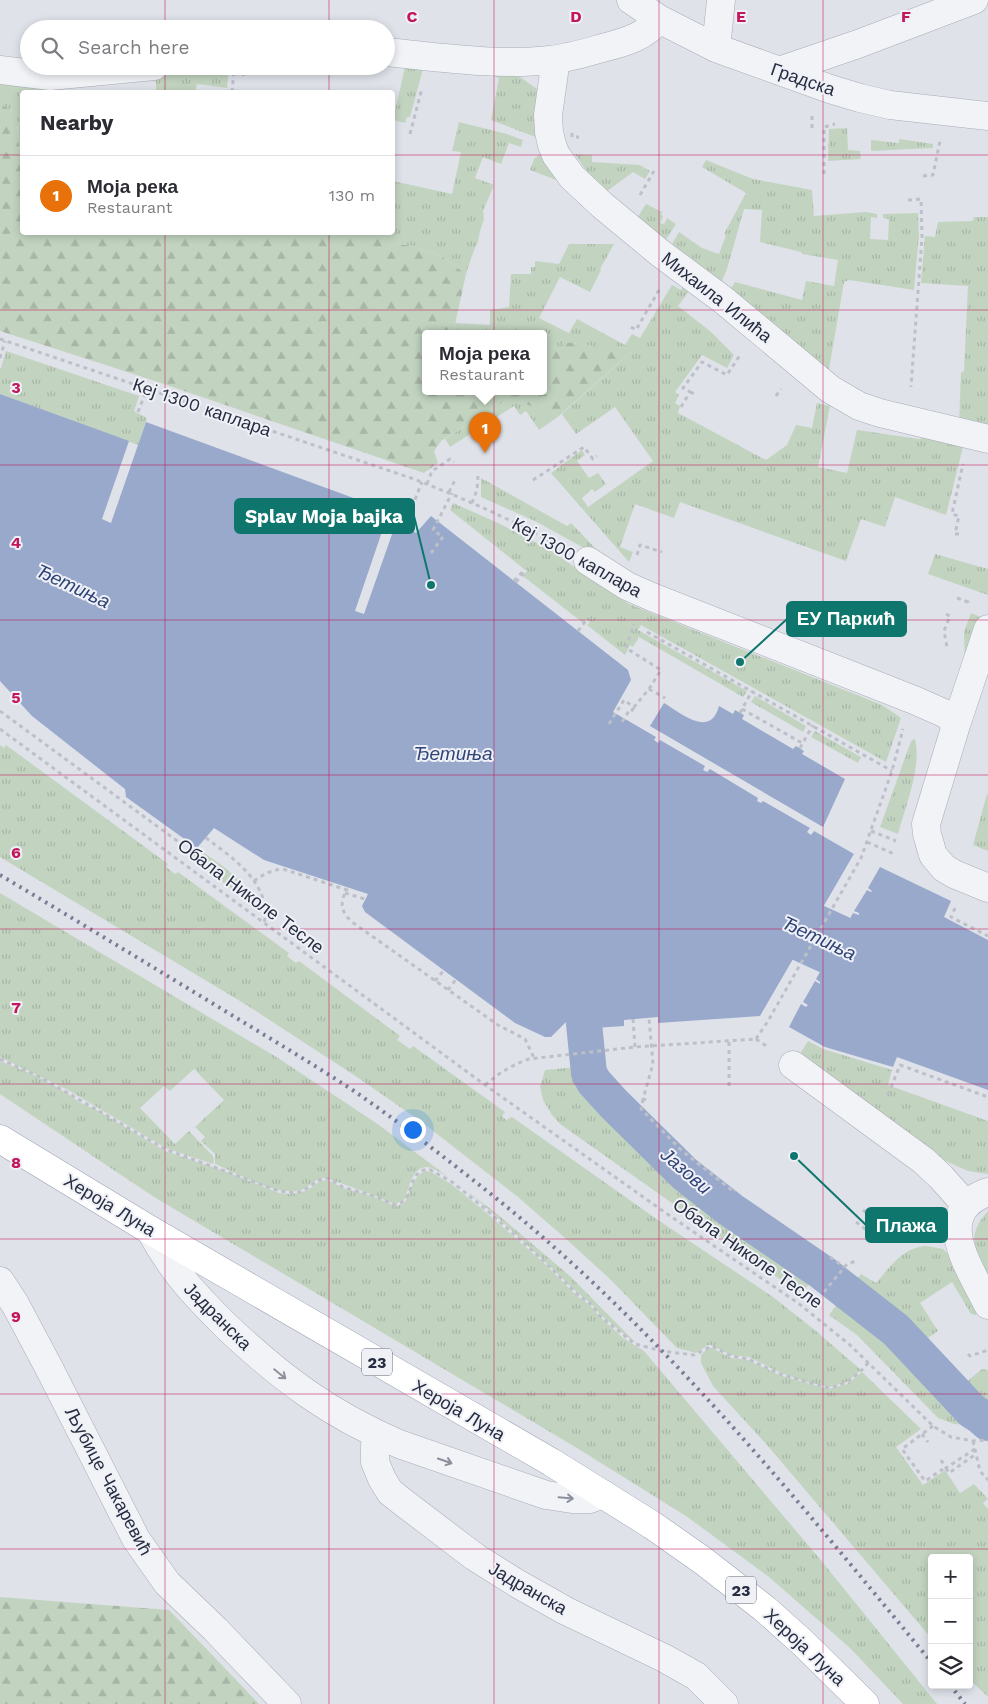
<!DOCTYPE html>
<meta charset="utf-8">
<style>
body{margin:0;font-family:"Work Sans",sans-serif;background:#f7f7f7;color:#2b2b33}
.controls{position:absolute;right:15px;bottom:15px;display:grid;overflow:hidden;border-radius:5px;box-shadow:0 2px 8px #0003}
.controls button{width:45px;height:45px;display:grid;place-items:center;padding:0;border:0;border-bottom:1px solid #e1e1e2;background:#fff;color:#2b2b33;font:25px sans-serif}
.you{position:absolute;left:412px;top:1129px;width:18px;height:18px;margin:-12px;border:4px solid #fff;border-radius:50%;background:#1a73e8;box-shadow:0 0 0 8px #1a73e833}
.badge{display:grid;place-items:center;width:32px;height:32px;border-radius:50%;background:#d53e3d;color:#fff;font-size:16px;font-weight:700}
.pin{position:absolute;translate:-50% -41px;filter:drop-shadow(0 1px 2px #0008)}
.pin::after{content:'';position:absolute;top:26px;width:18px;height:15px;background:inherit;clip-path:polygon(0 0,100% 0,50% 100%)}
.popup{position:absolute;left:422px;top:330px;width:125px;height:65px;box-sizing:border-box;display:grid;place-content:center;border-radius:5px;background:#fff;filter:drop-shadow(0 1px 4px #0005);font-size:16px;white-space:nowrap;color:#7c7c81}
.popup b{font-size:19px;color:#2b2b33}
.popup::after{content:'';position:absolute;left:50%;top:100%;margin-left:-10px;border:10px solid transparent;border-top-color:#fff}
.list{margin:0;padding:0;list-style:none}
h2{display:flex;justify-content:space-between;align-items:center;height:65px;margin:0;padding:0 20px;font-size:21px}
h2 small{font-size:16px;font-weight:400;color:#7c7c81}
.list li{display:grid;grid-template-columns:32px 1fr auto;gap:15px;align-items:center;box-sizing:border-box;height:80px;padding:0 20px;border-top:1px solid #e1e1e2}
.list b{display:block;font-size:19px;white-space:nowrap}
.list p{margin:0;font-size:16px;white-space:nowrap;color:#7c7c81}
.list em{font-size:16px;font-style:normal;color:#7c7c81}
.icon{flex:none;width:28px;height:28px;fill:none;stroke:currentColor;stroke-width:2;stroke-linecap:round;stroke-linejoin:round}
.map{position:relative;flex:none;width:988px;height:1704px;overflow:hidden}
.search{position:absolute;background:#fff;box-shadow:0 2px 8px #0003;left:20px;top:20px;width:375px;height:55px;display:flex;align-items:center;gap:12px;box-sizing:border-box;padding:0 18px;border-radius:28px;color:#7c7c81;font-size:19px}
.panel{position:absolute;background:#fff;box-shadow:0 2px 8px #0003;left:20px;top:90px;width:375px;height:145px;border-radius:5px}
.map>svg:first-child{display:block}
.grass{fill:url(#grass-tufts)}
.forest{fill:url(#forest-firs)}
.water{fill:#98a9cb}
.pier{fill:#dfe2e9}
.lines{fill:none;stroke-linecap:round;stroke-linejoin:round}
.canal{stroke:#98a9cb;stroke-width:36}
.river{stroke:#98a9cb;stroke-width:62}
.minor-casing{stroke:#a8acb7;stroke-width:29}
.major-casing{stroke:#9ea4b5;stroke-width:29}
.path{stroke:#bdc0c8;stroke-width:3;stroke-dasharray:4 4;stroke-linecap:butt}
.minor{stroke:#f2f3f7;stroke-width:28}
.major{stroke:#fff;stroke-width:28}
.rail{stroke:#787e94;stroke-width:4;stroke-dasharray:2.5 5;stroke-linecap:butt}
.path-bridge{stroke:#bdc0c8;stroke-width:3;stroke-dasharray:4 4;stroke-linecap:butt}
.oneway{stroke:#8c909c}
.grid{fill:none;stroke:#c2185b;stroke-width:1;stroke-opacity:0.55}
.labels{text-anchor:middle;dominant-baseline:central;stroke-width:4;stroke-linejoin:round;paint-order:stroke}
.shield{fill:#eff1f7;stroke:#636878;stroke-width:1}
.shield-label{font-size:16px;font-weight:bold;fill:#272d41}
.street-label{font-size:18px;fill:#272d41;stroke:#eff1f7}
.water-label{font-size:19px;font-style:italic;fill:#2f4477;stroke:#eff1f7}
.grid-label{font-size:16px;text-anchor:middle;font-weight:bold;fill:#c2185b;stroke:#eff1f7;stroke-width:4;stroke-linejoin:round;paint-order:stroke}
.leader{fill:none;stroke:#0f766e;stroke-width:2}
.callout-dot{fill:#0f766e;stroke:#eff1f7;stroke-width:2}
.callout{fill:#0f766e;stroke:#0f766e;stroke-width:2}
.callout-label{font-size:19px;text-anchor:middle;font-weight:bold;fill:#fff}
</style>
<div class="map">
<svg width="988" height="1704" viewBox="0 0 988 1704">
<defs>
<pattern id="grass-tufts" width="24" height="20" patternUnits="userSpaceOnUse" patternTransform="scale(1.25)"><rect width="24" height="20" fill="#c2d4c0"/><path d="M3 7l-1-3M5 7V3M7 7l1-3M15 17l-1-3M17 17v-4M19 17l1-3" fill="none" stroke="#a7b6a6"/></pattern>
<pattern id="forest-firs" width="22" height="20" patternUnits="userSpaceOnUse" patternTransform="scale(1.25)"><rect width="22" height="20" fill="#c2d4c0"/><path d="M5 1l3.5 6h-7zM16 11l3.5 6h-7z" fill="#a7b6a6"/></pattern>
</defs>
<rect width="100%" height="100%" fill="#dfe2e9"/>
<path class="grass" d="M218 66H229L227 88 197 84 195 92H156V76L187 71H204Z
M405 67 423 69 410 117H407L405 123 393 120Z
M496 73 520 77 540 91 538 138 491 120 499 78 495 77Z
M0 80 61 88V92H22V151L18 147V127L0 104Z
M459 122 507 134 523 140 521 147 509 143 501 164 483 157 475 178 494 185 483 211 484 219 480 231 478 242 474 250 466 274 441 256 413 246 389 243 378 233 392 232 393 181 452 194 461 152 452 151Z
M847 128 848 150 860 151 861 159 828 161 829 129Z
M899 139 933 144V148L871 151V140L899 143Z
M542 153 573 191 559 184V181L530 170 534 159Z
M575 154 592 155V162L640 165 650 171 645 179 633 172 606 192 589 175Z
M706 160 753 179 812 190 814 216 866 212 877 214V218L871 217 870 239 888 240 889 219 883 218V214L918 213 919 235 914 290 849 280 844 282 828 375 730 290 735 282 802 300 806 281 834 286 838 260 802 254 801 252 760 242 762 210 744 209 727 269 721 283 671 246 679 232 702 248 719 254 726 235 724 234 746 193 702 167Z
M646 204 662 212 661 215 663 216 660 223 664 224 667 218 676 224 665 241 636 220Z
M974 217H988V430L959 423 961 373 964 371 968 286 921 283 925 236 935 237 938 222 973 221Z
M569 244H614L600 269 601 270 590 292 560 277 539 318 569 333 577 319 625 345 632 334 640 338 672 285 681 290 686 282 693 286 678 306 710 331 734 355 727 368 702 355 675 392 679 395 675 403 680 406 678 413 766 460 787 445 796 425 812 428 817 403 830 406 818 467 847 473 857 430 919 439 925 437 963 447 946 515 895 497 885 527 861 519 846 561 680 502 674 518 635 504 620 547 633 552 629 562 551 473 582 450 585 455 577 461 589 478 598 473 606 484 595 492 592 489 582 498 588 507 653 461 615 407 576 434 562 414 631 352 565 342 563 349 544 346V334H480L454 330 455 323 490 325V310L509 307 511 274H531V267H535V261L559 264Z
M6 351 139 396 134 411 147 418 138 445 0 394V368H1Z
M509 397 559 416 539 430 526 411 520 415 514 406 450 447 445 439Z
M481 478 567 526 571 523 598 551 593 553 535 521 481 497Z
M453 503 498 523 548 549 629 604 882 705 901 718 886 762 641 625 638 630 747 691 743 697 639 637 633 647 630 645 625 655 587 625 590 622 586 619 583 623 523 576 527 571 524 569 450 510Z
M935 554 988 569V595L928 574Z
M971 613 983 618 965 668 964 632Z
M755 696 806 726 803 732 751 702Z
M815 731 861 757 858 763 811 737Z
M915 739C922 767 905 807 898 834L880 827 910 744 912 740Z
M0 745 4 748 6 745 168 864 166 867 175 874 178 872 289 953 287 956 296 963 299 961 400 1036 397 1040 410 1049 413 1046 505 1112 502 1116 506 1120 512 1117 658 1220 773 1297 816 1331 861 1370 847 1382 829 1387 807 1382 781 1373 749 1357 731 1355 711 1345H708L696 1353 677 1348 611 1280 565 1238 518 1197 419 1120 357 1077 245 1004 0 857Z
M987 794H988V851L973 845Z
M197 848C217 862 245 878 251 903L192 859Z
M0 893 278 1058 379 1125 496 1213 571 1277 636 1343C624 1335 614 1325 603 1317 598 1313 595 1307 590 1303 586 1299 582 1297 578 1293 554 1272 452 1167 426 1167 411 1168 409 1190 404 1200L395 1204C385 1200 328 1177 323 1178 308 1182 307 1193 288 1191 265 1190 237 1173 215 1164V1154L201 1141 205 1137 195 1127 224 1100 194 1069 170 1091 164 1086 140 1108 175 1144 189 1131 212 1155 214 1160 213 1164 166 1148 68 1090 0 1057Z
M808 1041 823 1049 892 1070 888 1085 988 1121V1174L968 1171 930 1154 798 1057Z
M0 1061 39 1077 68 1094 79 1102 98 1111 165 1151 227 1172 279 1193 289 1194 299 1193 308 1190 320 1181 328 1180 343 1188 372 1196 395 1206 400 1205 405 1202 414 1181 420 1174 425 1171 431 1172 451 1184 488 1214 545 1264 577 1296 590 1305 600 1317 623 1338 644 1351 824 1564 937 1704H903L850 1648 769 1577 686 1516 577 1448 154 1197 0 1094Z
M578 1067 581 1082 592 1098 631 1139 683 1188 813 1279 801 1294 560 1124 552 1115 543 1100 540 1087 545 1070Z
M666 1140 706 1174 826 1261 824 1264C770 1226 709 1190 666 1140Z
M988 1211V1279C975 1252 965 1236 988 1211Z
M926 1246 943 1249 948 1254 977 1311 976 1315 971 1314 952 1282 920 1303 938 1331 925 1340 965 1383 982 1369 988 1370V1413L977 1404 901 1322 852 1285 861 1274 876 1283C891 1266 902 1248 926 1246Z
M841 1299C858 1312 875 1323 891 1337 921 1363 947 1395 972 1425L954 1424 938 1418 857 1335 829 1315Z
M708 1348H712L731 1358 748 1360 779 1375 828 1389 847 1384 862 1372 921 1429 896 1447 923 1485 945 1470 960 1493 974 1484 988 1499 983 1503 988 1509V1697L969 1679V1558H932V1639L767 1445 713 1386 701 1363V1355Z"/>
<path class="forest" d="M0 104C19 113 18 127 18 147L22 151V232L378 233 389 243 413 246 441 256 466 274 454 329 480 334H426V392H544V346L563 349 565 342 632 351 559 416 509 398 441 441 434 451 438 463 424 473 152 380 0 331Z
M0 1597 169 1610 259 1704H0Z"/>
<path class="water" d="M0 394 129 441 102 519 111 523 146 422 389 511 355 611 364 614 397 520 416 533 431 516 628 670 631 680 613 712 656 737 654 740 658 743 660 740 705 766 703 770 707 772 710 769 758 798 757 801 761 803 763 801 810 828 807 832 811 835 814 831 854 854 760 1016 658 1023V1017L624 1020V1026L594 1028 592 1033 582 1034 567 1021 551 1037H545L515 1023 365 912 362 906 368 894 264 860 214 828 197 848 126 797 125 789 32 716 0 681Z
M664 703C676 710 702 732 714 717 716 714 718 710 719 706L733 714 735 710 744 715 742 719 793 749 796 746 804 751 802 754 845 779 823 827 650 726Z
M880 867 951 901 944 917 988 940V1090L897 1057 893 1067 825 1047 789 1027 801 1004 806 1007 808 1005 803 1002 815 981 820 984V982L816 979 828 958 833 961 829 957 841 935 845 938 846 936 842 934 853 913 859 915V913L854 911 867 890 871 892 872 891 868 888Z"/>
<path class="pier" d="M854 854 856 855 763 1017H760Z"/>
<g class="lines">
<path class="canal" d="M580 984 589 1073 594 1082 614 1104 685 1174 731 1210 823 1273 896 1330 972 1411 980 1416 988 1423"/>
<path class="river" d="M730 897 988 1015"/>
<g class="minor-casing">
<path id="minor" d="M631 0 659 19 716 48 830 89 860 98 890 105 988 116
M716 48 721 0
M386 52C439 57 497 66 550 60 569 58 588 52 606 47 626 42 646 36 659 19
M551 60 554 73 548 115 549 132 552 145 556 155 572 177 602 205 660 253 722 299 830 389 859 406 880 413 988 439
M0 70 50 76 154 66
M779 71 858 44 974 0
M588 561 627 586 652 597 914 700 948 715 956 725 926 824 927 834 933 855 944 868 954 874 988 888
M956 725 988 629
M793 1065 924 1161 941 1177 966 1205
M988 1192C930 1213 970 1268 988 1305
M150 1230C173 1272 193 1293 226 1326 281 1378 329 1414 399 1444L546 1495 572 1499H590L603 1494
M0 1281 15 1304 48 1366 136 1539 167 1583 215 1629 287 1704
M376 1434 375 1447V1462L382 1479 390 1492 404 1503 475 1557 518 1584 566 1611 664 1658 696 1676 724 1704"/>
</g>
<g class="major-casing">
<path id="major" d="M0 1139 150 1230 551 1462 652 1525 702 1560 765 1609 803 1643 865 1704"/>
</g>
<path class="path" d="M234 66V70L244 71 243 76
M344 67V66
M232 92 234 70
M812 128V116
M410 134 422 88
M824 174V127L835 124
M923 176 933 175 940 141
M640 195 654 171
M908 200 921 199 922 237 911 387
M631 327 636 330 659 290
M0 339 411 478C463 498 513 520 561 547
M0 358 5 341
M690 392 697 395
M776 396 781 389
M681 407 690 392 683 388 702 362 727 375 740 355
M138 412 147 389
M533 480 584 447 593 459 597 456
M427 484 432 471 450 459 454 462
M449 492 455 480
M472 503 477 490 478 476
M412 507 422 482
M959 534H955L959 516 952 514 963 464
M431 553 443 537 433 530 452 493
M637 555 640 545 662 552
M514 581 525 569
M516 582 526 571
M957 598 968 602 967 604
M946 614 950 616 944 631 947 647
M578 631 587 619
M647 632 892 771
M649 689 665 698
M742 709 802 743
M0 711 195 854
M740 713 752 691
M622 722 629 711 631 712 634 707
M609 724 624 700 634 707 649 689 661 670 626 648 634 624
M0 729 485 1085 663 1211 798 1303 850 1345 933 1426 951 1437 973 1441 988 1440
M800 748 813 725
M871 831 896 841
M206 838C234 859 272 884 264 924
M867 842 894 854
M254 881C264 874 271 870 283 869L347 890C339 902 341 912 352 922L498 1025 525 1039 534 1058
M345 893 365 899
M955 908 951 917 988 936
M435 981 444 970
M448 990 456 979
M633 1019 635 1047
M756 1039 768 1021 861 858 892 771 903 729
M756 1039 768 1047
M0 1059 38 1076 165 1149 279 1191C286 1192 292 1193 299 1192 310 1190 318 1175 330 1179 335 1181 339 1185 343 1187 357 1192 371 1194 384 1200 388 1202 393 1206 398 1204 415 1199 406 1171 429 1169L452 1182 489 1212 545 1262 578 1295 591 1304 600 1316 635 1344 662 1351 694 1355 712 1346 731 1356 748 1359 780 1374 829 1388C847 1384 857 1376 869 1362
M485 1085C499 1073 512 1065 529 1059L635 1047 756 1039
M729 1086V1041
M888 1095 900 1065 988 1097
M643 1099 641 1109 681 1150 734 1192 735 1190
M646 1100 643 1099 653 1064 649 1018
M863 1210 888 1228
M856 1222 877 1238
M830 1257 844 1267
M824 1292 847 1264 856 1261
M968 1354 970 1356 988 1350
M933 1426 902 1449 925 1481 943 1469
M922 1434 928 1442
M973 1441 980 1471 988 1480
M941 1460 946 1468 975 1449
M946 1468 949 1473 976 1454"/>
<use href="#minor" class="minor"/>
<use href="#major" class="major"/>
<path class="rail" d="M0 875C71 917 141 960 212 1003 259 1032 307 1060 354 1091 399 1122 444 1157 487 1191 658 1326 794 1496 932 1663
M950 1685 965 1704"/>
<path class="path-bridge" d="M572 133V137H579"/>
</g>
<defs><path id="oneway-shaft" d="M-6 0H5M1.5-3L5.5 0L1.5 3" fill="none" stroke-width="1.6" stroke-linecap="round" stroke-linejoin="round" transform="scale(1.25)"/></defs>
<g class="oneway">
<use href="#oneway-shaft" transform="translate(280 1374) rotate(39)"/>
<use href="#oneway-shaft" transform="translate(445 1461) rotate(19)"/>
<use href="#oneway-shaft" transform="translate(566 1498) rotate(5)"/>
</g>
<path class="grid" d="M165 0V29M329 0V29M494 0V1704M659 0V1704M823 0V1704M165 66V92M329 66V92M0 155H22M392 155H988M165 232V1704M329 232V1704M0 310H988M0 465H988M0 620H988M0 775H988M0 929H988M0 1084H988M0 1239H988M0 1394H988M0 1549H988"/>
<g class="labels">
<g class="shield">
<rect x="362" y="1348.5" width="30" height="27" rx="4"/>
<rect x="726" y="1576.5" width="30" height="27" rx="4"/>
</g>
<g class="shield-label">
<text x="377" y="1362">23</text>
<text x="741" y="1590">23</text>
</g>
<g class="street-label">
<text transform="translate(803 79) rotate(19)">Градска</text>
<text transform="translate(717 297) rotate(38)">Михаила Илића</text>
<text transform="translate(202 407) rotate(19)">Кеј 1300 каплара</text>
<text transform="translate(577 557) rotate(29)">Кеј 1300 каплара</text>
<text transform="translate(251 896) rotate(37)">Обала Николе Тесле</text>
<text transform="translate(110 1205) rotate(31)">Хероја Луна</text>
<text transform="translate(748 1253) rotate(35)">Обала Николе Тесле</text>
<text transform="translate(218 1316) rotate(45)">Јадранска</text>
<text transform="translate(459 1410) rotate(30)">Хероја Луна</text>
<text transform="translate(109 1481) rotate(62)">Љубице Чакаревић</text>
<text transform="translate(528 1588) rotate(30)">Јадранска</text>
<text transform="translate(805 1647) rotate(43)">Хероја Луна</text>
</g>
<g class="water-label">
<text transform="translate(73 586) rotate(25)">Ђетиња</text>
<text x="453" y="753">Ђетиња</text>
<text transform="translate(819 938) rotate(25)">Ђетиња</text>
<text transform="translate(686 1171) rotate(41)">Јазови</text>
</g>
</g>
<g class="grid-label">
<text x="412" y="22">C</text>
<text x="576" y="22">D</text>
<text x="741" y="22">E</text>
<text x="906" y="22">F</text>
<text x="16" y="393">3</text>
<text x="16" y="548">4</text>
<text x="16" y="703">5</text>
<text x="16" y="858">6</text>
<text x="16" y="1013">7</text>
<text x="16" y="1168">8</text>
<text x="16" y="1322">9</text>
</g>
<path class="leader" d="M431 585L414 516M740 662L787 619M794 1156L866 1225"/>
<g class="callout-dot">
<circle cx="431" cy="585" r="5"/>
<circle cx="740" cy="662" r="5"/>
<circle cx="794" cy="1156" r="5"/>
</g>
<g class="callout">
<rect x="235" y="499" width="179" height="34" rx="5"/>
<rect x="787" y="602" width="119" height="34" rx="5"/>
<rect x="866" y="1208" width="81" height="34" rx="5"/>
</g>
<g class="callout-label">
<text x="324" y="523">Splav Moja bajka</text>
<text x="846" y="625">ЕУ Паркић</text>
<text x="906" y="1232">Плажа</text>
</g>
</svg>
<div class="controls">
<button>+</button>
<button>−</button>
<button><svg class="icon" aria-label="layers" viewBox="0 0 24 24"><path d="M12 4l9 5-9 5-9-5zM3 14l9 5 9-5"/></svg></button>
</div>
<div class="you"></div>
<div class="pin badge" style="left:485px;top:453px;background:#e8710a">1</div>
<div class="popup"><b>Моја река</b>Restaurant</div>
<div class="search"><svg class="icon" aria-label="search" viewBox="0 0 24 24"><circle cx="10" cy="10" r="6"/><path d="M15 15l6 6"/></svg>Search here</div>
<section class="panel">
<h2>Nearby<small></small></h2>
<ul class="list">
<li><span class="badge" style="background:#e8710a">1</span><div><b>Моја река</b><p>Restaurant</p></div><em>130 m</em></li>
</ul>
</section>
</div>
